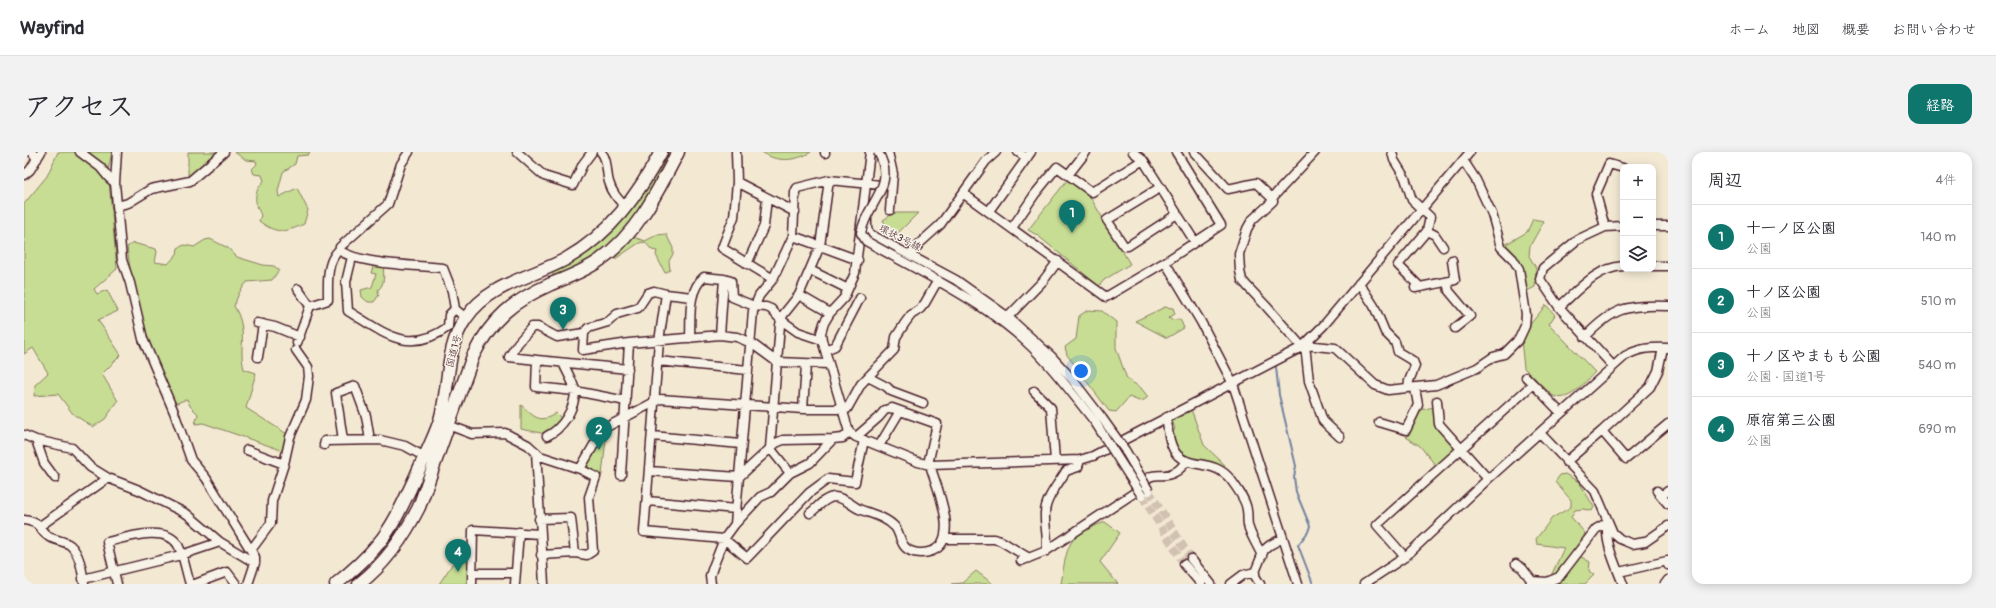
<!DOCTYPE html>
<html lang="ja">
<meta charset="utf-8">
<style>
body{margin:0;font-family:Pangolin,"Klee One",sans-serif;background:#f2f2f3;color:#2b2b33}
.controls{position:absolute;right:12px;top:12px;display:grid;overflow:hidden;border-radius:8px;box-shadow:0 2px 10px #0003}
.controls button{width:36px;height:36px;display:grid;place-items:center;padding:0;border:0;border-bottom:1px solid #e1e1e2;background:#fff;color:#2b2b33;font:20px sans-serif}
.you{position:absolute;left:1057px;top:219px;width:14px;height:14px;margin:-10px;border:3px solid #fff;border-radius:50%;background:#1a73e8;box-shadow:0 0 0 6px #1a73e833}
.badge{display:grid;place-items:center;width:26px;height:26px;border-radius:50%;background:#0f766e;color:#fff;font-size:13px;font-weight:700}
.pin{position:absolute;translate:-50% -33px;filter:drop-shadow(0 1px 2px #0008)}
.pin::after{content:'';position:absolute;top:21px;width:14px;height:12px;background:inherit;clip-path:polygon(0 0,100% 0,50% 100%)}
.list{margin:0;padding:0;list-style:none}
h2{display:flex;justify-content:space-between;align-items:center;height:52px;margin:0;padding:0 16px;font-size:17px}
h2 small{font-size:13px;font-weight:400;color:#7c7c81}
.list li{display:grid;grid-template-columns:26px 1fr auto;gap:12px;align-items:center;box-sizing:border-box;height:64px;padding:0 16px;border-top:1px solid #e1e1e2}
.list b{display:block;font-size:15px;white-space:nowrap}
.list p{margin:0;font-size:13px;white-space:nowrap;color:#7c7c81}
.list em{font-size:13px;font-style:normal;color:#7c7c81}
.icon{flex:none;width:22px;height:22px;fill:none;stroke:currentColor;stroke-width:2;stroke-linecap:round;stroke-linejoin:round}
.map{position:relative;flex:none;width:1644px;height:432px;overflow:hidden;border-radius:12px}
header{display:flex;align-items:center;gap:24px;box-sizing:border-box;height:56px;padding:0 20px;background:#fff;border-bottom:1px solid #e1e1e2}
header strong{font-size:19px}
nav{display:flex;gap:22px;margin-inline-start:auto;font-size:14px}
.intro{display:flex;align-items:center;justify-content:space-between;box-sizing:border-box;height:96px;padding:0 24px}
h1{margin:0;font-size:28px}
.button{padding:10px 18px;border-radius:12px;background:#0f766e;color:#fff;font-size:14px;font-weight:700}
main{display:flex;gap:24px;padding:0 24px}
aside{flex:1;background:#fff;border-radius:12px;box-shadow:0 2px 10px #0003}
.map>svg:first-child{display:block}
.green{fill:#c6dd93;stroke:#887e5f}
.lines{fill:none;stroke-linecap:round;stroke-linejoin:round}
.stream{stroke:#7581a0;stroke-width:2}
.minor-tunnel{stroke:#d1c1b1;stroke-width:8;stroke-dasharray:8 4;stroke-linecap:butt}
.minor-casing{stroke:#4a1f2b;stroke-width:11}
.highway-casing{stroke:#4a1f2b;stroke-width:15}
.minor{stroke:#f7f3e8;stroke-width:8}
.highway{stroke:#f7f3e8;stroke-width:12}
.minor-bridge-casing{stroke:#4a1f2b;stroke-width:11;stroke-linecap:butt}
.minor-bridge{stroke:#f7f3e8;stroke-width:8}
.labels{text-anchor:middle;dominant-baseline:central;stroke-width:3;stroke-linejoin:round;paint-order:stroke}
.street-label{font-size:10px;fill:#4a1f2b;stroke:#f7f3e8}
</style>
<header>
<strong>Wayfind</strong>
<nav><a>ホーム</a><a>地図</a><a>概要</a><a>お問い合わせ</a></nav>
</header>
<div class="intro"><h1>アクセス</h1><a class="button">経路</a></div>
<main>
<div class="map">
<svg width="1644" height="432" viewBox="0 0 1644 432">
<rect width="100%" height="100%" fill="#f3e9d3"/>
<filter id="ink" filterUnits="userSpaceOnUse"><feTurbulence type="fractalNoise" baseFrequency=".025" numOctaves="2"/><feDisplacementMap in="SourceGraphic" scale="8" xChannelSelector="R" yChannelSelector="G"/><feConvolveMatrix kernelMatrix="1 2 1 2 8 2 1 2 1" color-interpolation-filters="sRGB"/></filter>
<g filter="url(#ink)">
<path class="green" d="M34 0H88L84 18 93 117 70 137 73 142 83 138 94 159 74 168 97 203 78 222 94 249 81 267 69 275 49 262 34 242 10 244 11 233 24 221 9 196 0 202V52L23 24Z
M164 0H197L164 27Z
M210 0H286L284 3 273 4 271 12 259 20 254 39 255 45 273 36 284 58 280 72C261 81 252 82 235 69L237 63C230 50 229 40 240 29L238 23 230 22 228 17 233 12 232 9 222 8Z
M641 0H650L608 69 569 110 529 125V120L533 118 563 99Z
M738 0H787C773 9 752 11 738 0Z
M1044 27 1065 43 1106 112 1080 128 1075 134 1013 83 1004 78Z
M870 61H894L871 84 865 82 859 68Z
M1509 67 1520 69 1506 94 1505 104 1512 116 1511 135 1501 140 1498 123 1479 94 1503 80Z
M642 82 649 96V102L645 109 646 118 641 121 632 103 633 99 628 98 621 90 615 91 591 107 588 106 609 85 621 89 633 83Z
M186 87 204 96 213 105 239 113 250 114 255 118 248 128 223 130 215 141 210 154C225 179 214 194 220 217L232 221 222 256 263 282 260 299 179 271 171 272 174 262 166 254 163 247 148 253 121 185 110 146 103 95 109 91 132 97 133 100 131 110 144 112 153 102 154 96 160 93 170 95 181 88Z
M350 112 359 114C360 123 361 132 354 138L355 143 350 150H344L338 145 337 138 348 135 352 122 347 121Z
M1522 153 1531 163 1525 172 1571 220C1560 231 1544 253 1528 243L1500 216 1497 188 1508 170Z
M1141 155 1149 156 1151 162 1145 166 1147 168 1156 167 1160 176 1143 186 1111 169Z
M1064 158 1078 159 1092 170V196L1103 227 1117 236 1124 245 1120 248 1115 249 1105 245 1092 260 1085 259 1043 203 1041 195 1052 187 1055 164Z
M497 253C510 264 515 273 532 261L539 268 522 282 497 277Z
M1410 255 1412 273 1430 293V298L1412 314 1396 294 1382 285 1396 258Z
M1167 257 1180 293 1201 313 1198 317 1186 313 1181 308C1160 311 1155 299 1147 282L1151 277 1148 268Z
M583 278 578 323H573L560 316 580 281Z
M1541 322 1555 330 1570 355 1568 359 1559 357 1551 358 1547 365 1561 381 1554 403 1566 410 1565 419 1570 423 1561 432H1530L1526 426 1540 396 1513 392 1512 387 1528 366 1547 355V348L1531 330 1536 323Z
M1081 370 1096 381 1076 410 1094 432H1037C1040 415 1041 390 1057 380 1064 376 1073 373 1081 370Z
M446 407 445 432H415L431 408Z
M952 419 969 432H928L938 431Z"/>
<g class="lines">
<path class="stream" d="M1252 215 1255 243 1272 314 1270 325 1272 340 1286 374 1284 380 1274 393 1289 432"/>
<path class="minor-tunnel" d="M1125 339 1167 407
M1118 344 1160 412"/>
<g class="minor-casing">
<path id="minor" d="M8 0 13 7
M56 0 76 15 85 26 91 31
M93 0 91 31 98 108 106 131 119 187 150 260 167 308 182 326 231 405V411L224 432
M385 0 377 12 364 52 316 95 315 98C336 113 393 113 419 116L428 139 431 157 442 166
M493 0 520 24 549 33 559 12 568 0
M577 0C584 7 582 20 585 30 588 41 595 48 602 56
M712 0 713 30
M846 0 831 121 820 146 806 161 800 171 797 181 798 188 825 280 832 285 894 310 906 313 1056 308 1069 304 1278 195 1300 173 1446 0
M864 0 869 22 866 58
M994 0 1003 6
M1109 0 1119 8
M1170 0 1204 37 1232 31 1248 46
M1368 0 1370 8 1381 26 1388 48 1406 65 1403 79 1374 113 1396 135
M801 1V0
M0 23 6 18 17 0
M1044 23 1062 0
M1137 35 1083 68 1100 94H1104L1153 62
M940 42 1082 145 1141 110 1197 73 1152 0
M93 54 104 51 127 37 166 29 200 0
M965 59 1007 0
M843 67V77L846 82 932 128 984 165 1027 204 1048 227 1078 266
M1629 74H1644
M1581 75 1572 42 1585 12 1599 16
M988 76 1011 42 1033 15 1068 40 1119 8 1171 90
M1403 79 1411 83 1419 95
M769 84 834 108
M887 103 896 91 916 73 962 9 972 0
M869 104C924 134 981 163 1023 211 1040 230 1055 250 1071 270
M328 105 322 130 324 159C359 180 384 204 424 175L425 163 431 157
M1141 110 1177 170 1209 232 1274 432
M723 112 740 74 743 46
M1629 114H1644
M786 118 824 137
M749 127 698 96 710 65 713 30 771 60
M1423 130 1425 139 1446 164 1431 176
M1335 131 1350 154 1361 180 1371 190 1374 200 1389 209 1391 214 1385 229 1384 236
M1391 136 1431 128 1428 108
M274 137 286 154
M642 142 630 139 624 141 614 156 593 162 584 170 564 176 560 181 559 198 605 191 696 183 713 185 727 191 753 210 804 212
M775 143 806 161
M668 145 642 142 635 189 620 380 700 387 723 406 785 341 804 327 831 330 840 288
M286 154 304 148C304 130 302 110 315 98
M1535 155C1554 138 1572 116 1599 114
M981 168 1019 129 1034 109
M233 171 251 175 276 185
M696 183 700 127 707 129 708 145 730 154 742 155 747 157 757 168 774 180 798 188
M1561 185C1590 155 1602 153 1644 154
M666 186C667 166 663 139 680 125L700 127
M273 191 286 154
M1278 195 1242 154 1224 135 1218 128 1216 119 1215 102 1223 77 1228 68 1249 49 1248 46 1291 0
M801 198 811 194 836 146
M234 205 239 172
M513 208 485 205 494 191 508 175H514L533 185 560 181
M634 209 724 218
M1589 214 1535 155 1516 127 1519 116 1553 88 1581 75 1599 74
M844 225 863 235 867 239 899 251
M1502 225 1509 232
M1010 239 1027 256 1031 309
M602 249 551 239 512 235 513 208 604 217
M1413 249 1415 272 1464 327
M779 257 782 213
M1143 265C1145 333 1183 297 1207 328 1213 336 1222 348 1223 358 1224 363 1223 368 1224 373 1226 383 1234 394 1238 404
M1355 270 1382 278 1394 253 1391 236
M424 273 448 282 481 281 504 293 516 304 556 317 572 325 565 345 569 399 563 403 551 401 517 403
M1578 279 1626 235 1634 219 1639 196
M1516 281 1571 339 1589 381 1596 387 1608 392 1621 390 1644 374
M0 283 12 288 48 296 66 315 84 326 115 338 163 362 196 390 231 411
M523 284C538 277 551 257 551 239 550 231 542 218 539 211
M628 284 717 292
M832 285 855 265 861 258 868 256 913 272 904 312
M1316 285 1299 269 1285 229 1281 193 1311 196 1351 233 1364 238 1412 233 1453 216 1469 205 1480 202 1495 187 1501 174 1502 162 1495 117 1489 107 1477 95 1468 62 1452 28 1439 8
M12 288 20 311 31 326
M319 288 312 241 331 234 342 264 346 288
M300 293 301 289 356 288 381 294 401 305
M855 294 876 259
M223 298 260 312
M512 300 520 432
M1542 310 1578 279 1602 307 1644 272
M556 317 579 277 636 247 779 257H823L837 232 870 198 872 185 881 171 887 163 896 157 901 151 914 128
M625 319 715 325 752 291 759 288 809 287
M766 321 746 296 756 173 759 163 775 143 796 94 805 28
M597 323 605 191
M1633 339 1644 352
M1637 344 1644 339
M623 349 712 357
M786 361C793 356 801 345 811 345 821 346 827 353 835 357 847 362 862 365 871 375 876 381 876 391 882 396 889 402 900 402 908 399 937 388 912 334 906 313
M515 367 547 366 551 401
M0 368C19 371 13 377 25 385 31 388 40 389 46 393 56 402 58 418 60 431
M1584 371C1579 388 1593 416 1599 432
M711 372 729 159 735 144 749 127 769 84 771 40 773 36 805 28 868 34
M16 374 84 326
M921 387H970L977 389 1005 406
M227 398 247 371 248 349 260 312 266 285 282 248 285 224 284 215 272 198
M1022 399C1025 386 1020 374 1021 361 1021 347 1035 331 1042 319L1054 315 1056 308
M1381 405 1353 373 1509 232 1537 261
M1167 407 1187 432
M997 409 1022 399 1116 337C1127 314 1137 329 1151 320 1156 318 1159 313 1163 309
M1160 412 1177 432
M1492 412 1498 416 1508 429 1506 432
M1595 420 1643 409 1644 413
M448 421H491
M59 427 157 403 196 390
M1508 429 1523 430 1535 425 1572 377 1584 370
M93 432 83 390C101 386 142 372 154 393 160 404 162 420 166 432
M171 432 203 420 212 432
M448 432 449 378 516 382
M491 432 495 380
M687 432 686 424 689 415 700 387 711 372 736 345 747 340 766 321 786 311 809 287 819 286 825 280
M1207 432 1219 423 1231 420
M1236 432 1231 424V420L1240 398 1246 393 1259 386
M1340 432 1381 405 1464 327 1601 204C1615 196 1628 195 1644 196
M1641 432 1644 428"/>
</g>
<g class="highway-casing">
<path id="highway" d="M312 432C327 420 342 407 354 392 371 372 381 347 392 324 400 305 410 287 416 268 426 235 421 195 442 166 466 131 507 126 542 107 586 82 614 43 637 0
M335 432C361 412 380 385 395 355L449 204C468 166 489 149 527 132 544 125 561 119 576 108 613 82 634 39 654 0"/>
</g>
<use href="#minor" class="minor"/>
<use href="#highway" class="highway"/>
<g class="minor-bridge-casing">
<path id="minor-bridge" d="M854 0C874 34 842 51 837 81L842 89 869 104
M1078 266 1101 298 1125 339
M1071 270 1118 344"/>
</g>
<use href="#minor-bridge" class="minor-bridge"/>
</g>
</g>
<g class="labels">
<g class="street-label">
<text transform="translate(876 86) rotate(27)">環状3号線</text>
<text transform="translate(430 199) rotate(-75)">国道1号</text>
</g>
</g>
</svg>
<div class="controls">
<button>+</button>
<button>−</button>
<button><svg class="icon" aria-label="layers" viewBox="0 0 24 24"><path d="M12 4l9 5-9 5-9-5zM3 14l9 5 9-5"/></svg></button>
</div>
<div class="you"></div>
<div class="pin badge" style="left:1048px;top:81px">1</div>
<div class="pin badge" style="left:575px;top:298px">2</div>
<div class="pin badge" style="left:539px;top:178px">3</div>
<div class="pin badge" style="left:434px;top:420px">4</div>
</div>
<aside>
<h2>周辺<small>4件</small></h2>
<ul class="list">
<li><span class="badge">1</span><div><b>十一ノ区公園</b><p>公園</p></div><em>140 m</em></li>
<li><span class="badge">2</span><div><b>十ノ区公園</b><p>公園</p></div><em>510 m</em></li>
<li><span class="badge">3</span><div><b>十ノ区やまもも公園</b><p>公園 · 国道1号</p></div><em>540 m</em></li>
<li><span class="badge">4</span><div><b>原宿第三公園</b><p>公園</p></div><em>690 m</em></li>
</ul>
</aside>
</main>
